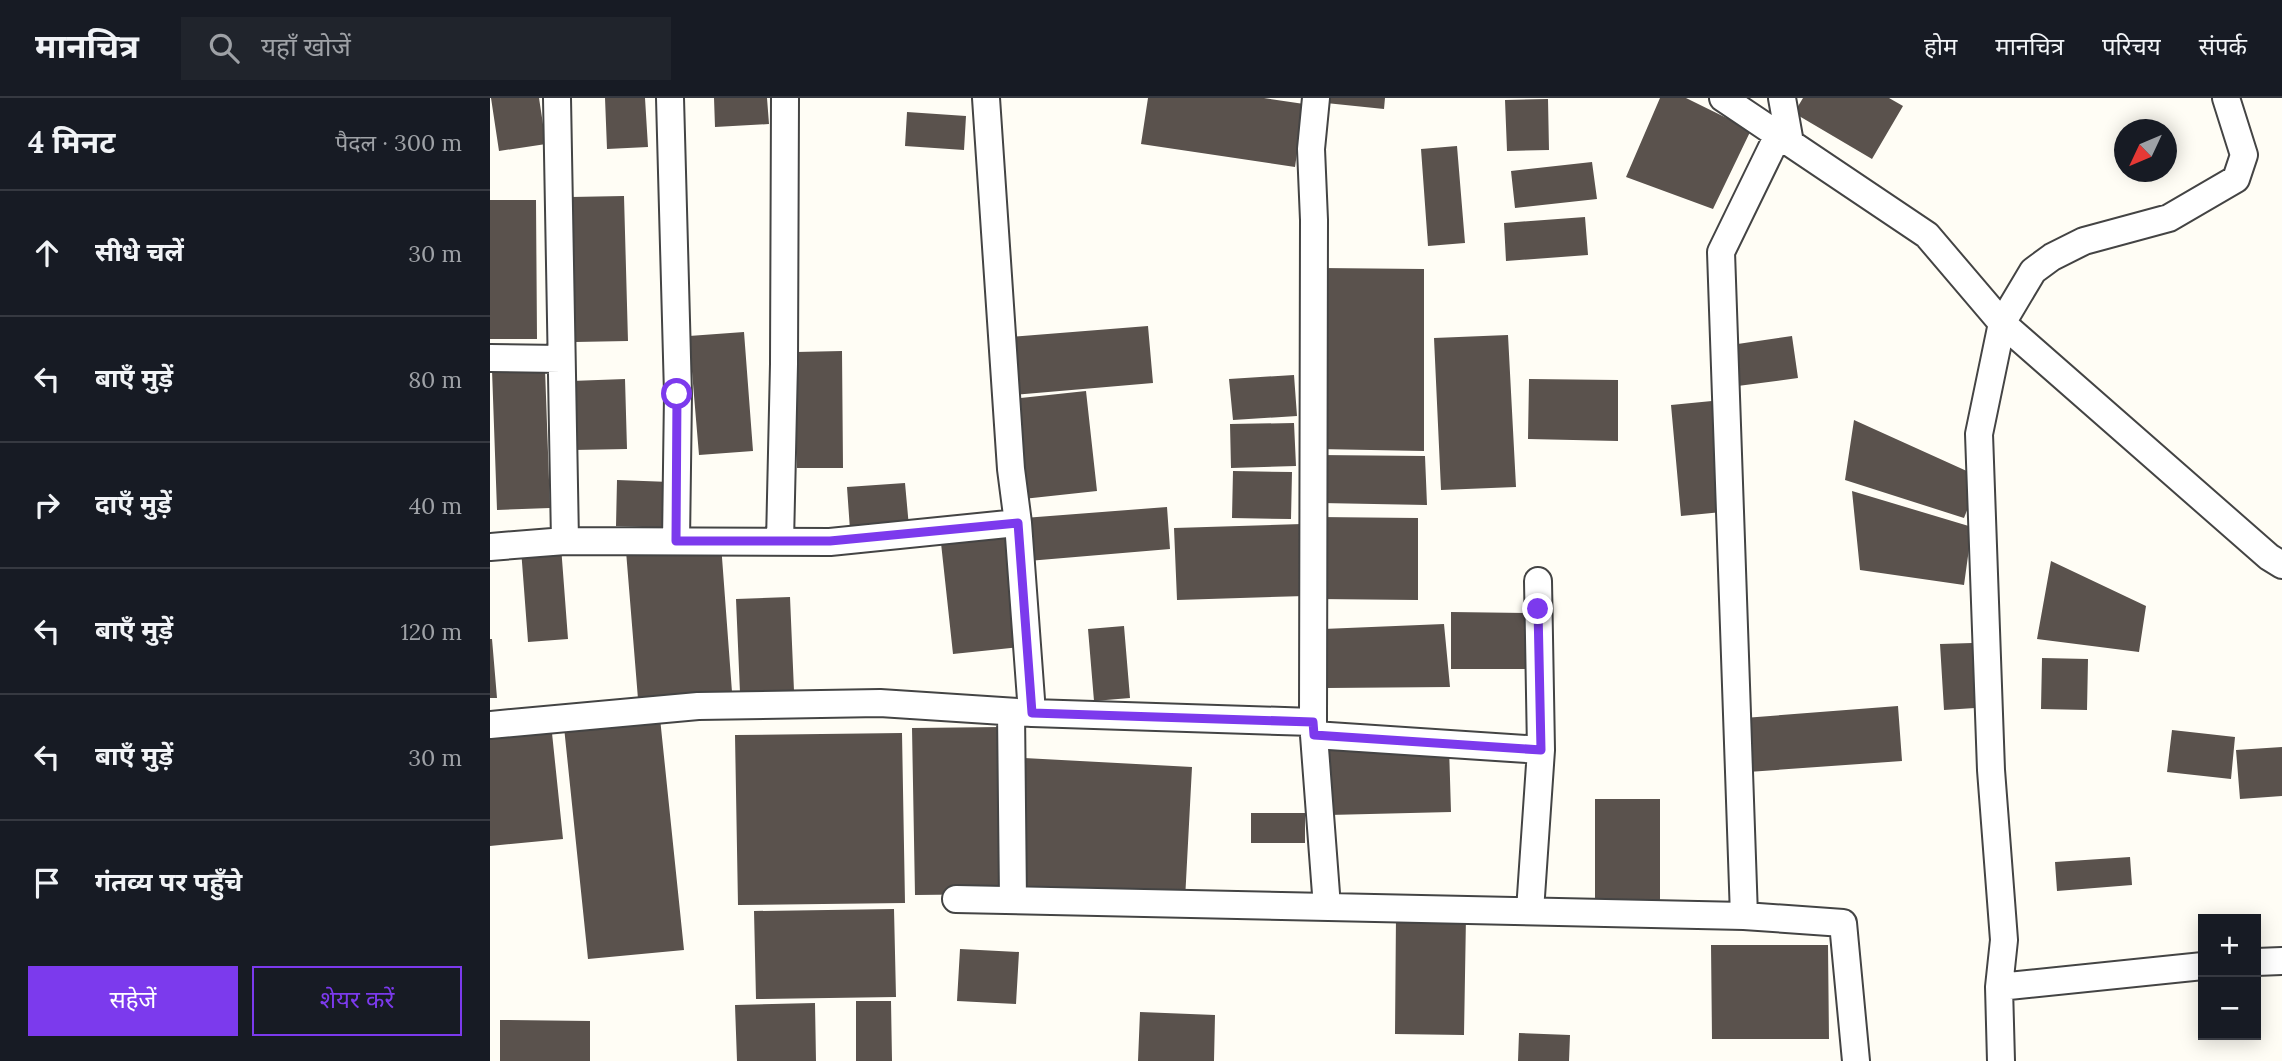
<!DOCTYPE html>
<html lang="hi">
<meta charset="utf-8">
<style>
body{margin:0;font-family:Lora,"Noto Sans Devanagari",serif;background:#20242c;color:#f1f3f6}
.controls{position:absolute;right:21px;bottom:21px;display:grid;overflow:hidden;border-radius:0px;box-shadow:0 4px 18px #0003}
.controls button{width:63px;height:63px;display:grid;place-items:center;padding:0;border:0;border-bottom:2px solid #363941;background:#171b24;color:#f1f3f6;font:35px sans-serif}
.compass{position:absolute;left:1624px;top:21px;width:63px;height:63px;border-radius:50%;background:#171b24;box-shadow:0 4px 18px #0003;rotate:226deg}
.stop{position:absolute;width:21px;height:21px;margin:-16px;border:5px solid #7c3aed;border-radius:50%;background:#fff}
.stop.end{background:#7c3aed;border-color:#fff;box-shadow:0 2px 7px #0008}
.list{margin:0;padding:0;list-style:none}
h2{display:flex;justify-content:space-between;align-items:center;height:91px;margin:0;padding:0 28px;font-size:30px}
h2 small{font-size:23px;font-weight:400;color:#9ea1a6}
.list li{display:grid;grid-template-columns:46px 1fr auto;gap:21px;align-items:center;box-sizing:border-box;height:126px;padding:0 28px;border-top:2px solid #363941}
.list b{display:block;font-size:26px;white-space:nowrap}
.list em{font-size:23px;font-style:normal;color:#9ea1a6}
.actions{display:flex;gap:14px;padding:21px 28px}
.actions a{flex:1;padding:16px 0;border:2px solid #7c3aed;border-radius:0px;text-align:center;font-size:24px;color:#7c3aed}
.actions .main{background:#7c3aed;color:#fff}
.icon{flex:none;width:38px;height:38px;fill:none;stroke:currentColor;stroke-width:2;stroke-linecap:round;stroke-linejoin:round}
.map{position:relative;flex:none;width:1792px;height:963px;overflow:hidden}
header{display:flex;align-items:center;gap:42px;box-sizing:border-box;height:98px;padding:0 35px;background:#171b24;border-bottom:2px solid #363941}
header strong{font-size:33px}
nav{display:flex;gap:38px;margin-inline-start:auto;font-size:24px}
.search{width:490px;height:63px;background:#20242c;display:flex;align-items:center;gap:18px;box-sizing:border-box;padding:0 24px;border-radius:0px;color:#9ea1a6;font-size:26px}
main{display:flex}
aside{flex:1;background:#171b24}
.map>svg:first-child{display:block}
.building{fill:#5a524d}
.lines{fill:none;stroke-linecap:round;stroke-linejoin:round}
.street-casing{stroke:#444;stroke-width:30}
.street{stroke:#fff;stroke-width:26}
.route{stroke:#7c3aed;stroke-width:9}
</style>
<header>
<strong>मानचित्र</strong>
<div class="search"><svg class="icon" aria-label="search" viewBox="0 0 24 24"><circle cx="10" cy="10" r="6"/><path d="M15 15l6 6"/></svg>यहाँ खोजें</div>
<nav><a>होम</a><a>मानचित्र</a><a>परिचय</a><a>संपर्क</a></nav>
</header>
<main>
<aside>
<h2>4 मिनट<small>पैदल · 300 m</small></h2>
<ul class="list">
<li><svg class="icon" aria-label="ahead" viewBox="0 0 24 24"><path d="M12 20V5M6 11l6-6 6 6"/></svg><div><b>सीधे चलें</b></div><em>30 m</em></li>
<li><svg class="icon" aria-label="left" viewBox="0 0 24 24"><path d="M17 20v-9H6M10 6l-5 5 5 5"/></svg><div><b>बाएँ मुड़ें</b></div><em>80 m</em></li>
<li><svg class="icon" aria-label="right" viewBox="0 0 24 24"><path d="M7 20v-9h11M14 6l5 5-5 5"/></svg><div><b>दाएँ मुड़ें</b></div><em>40 m</em></li>
<li><svg class="icon" aria-label="left" viewBox="0 0 24 24"><path d="M17 20v-9H6M10 6l-5 5 5 5"/></svg><div><b>बाएँ मुड़ें</b></div><em>120 m</em></li>
<li><svg class="icon" aria-label="left" viewBox="0 0 24 24"><path d="M17 20v-9H6M10 6l-5 5 5 5"/></svg><div><b>बाएँ मुड़ें</b></div><em>30 m</em></li>
<li><svg class="icon" aria-label="arrive" viewBox="0 0 24 24"><path d="M6 21V4h12l-3 4 3 4H6"/></svg><div><b>गंतव्य पर पहुँचे</b></div></li>
</ul>
<div class="actions"><a class="main">सहेजें</a><a>शेयर करें</a></div>
</aside>
<div class="map">
<svg width="1792" height="963" viewBox="0 0 1792 963">
<rect width="100%" height="100%" fill="#fffdf5"/>
<path class="building" d="M1 0H49L56 46 9 53Z
M115 0H155L158 49 117 51Z
M224 0H277L279 26 225 29Z
M658 0H774L814 6 805 69 651 46Z
M837 0H895L894 11 836 5Z
M1170 0H1196L1261 32 1223 111 1136 79Z
M1313 0H1399L1413 8 1382 61 1304 15Z
M1058 1 1059 52 1017 53 1015 2Z
M417 14 476 18 474 52 415 48Z
M967 48 975 145 938 148 931 51Z
M1102 64 1107 101 1025 110 1021 73Z
M134 98 138 243 85 244 81 99Z
M0 102H46L47 241H0Z
M1095 119 1098 157 1016 163 1014 125Z
M831 170 934 171V353L828 351Z
M658 228 663 285 524 297 519 239Z
M254 234 263 353 209 357 199 238Z
M1018 237 1026 389 951 392 944 240Z
M1302 238 1308 280 1240 289 1234 248Z
M352 253 353 370H307L306 254Z
M55 271 60 410 7 412 2 272Z
M804 277 807 318 743 322 739 281Z
M135 281 137 351 83 352 81 283Z
M1039 281 1128 282V343L1038 341Z
M596 293 607 393 533 401 521 301Z
M1222 303 1232 414 1191 418 1181 307Z
M1364 322 1490 379 1474 420 1355 382Z
M804 325 806 368 741 370 740 326Z
M829 357 935 358 937 407 831 405Z
M743 373 802 374 801 421 742 420Z
M127 382 180 384 179 430 126 428Z
M415 385 419 429 360 432 357 389Z
M1362 393 1482 429 1474 487 1370 472Z
M677 409 680 451 538 463 534 420Z
M828 419 928 420V502L828 501Z
M812 426 815 498 687 502 684 430Z
M519 437 531 549 463 556 451 445Z
M231 446 242 594 148 601 136 453Z
M71 448 78 541 38 544 31 451Z
M1561 463 1656 508 1649 554 1547 541Z
M300 499 304 593 250 595 246 501Z
M961 514 1039 515V571H961Z
M954 526 960 589 837 590 833 531Z
M634 528 640 600 604 603 598 531Z
M0 541H2L7 600H0Z
M1482 545 1485 610 1454 612 1450 546Z
M1552 560 1598 561 1597 612 1551 611Z
M1408 608 1412 663 1258 674 1254 620Z
M170 620 194 852 98 861 74 629Z
M512 629 515 796 425 797 422 630Z
M1682 632 1745 639 1741 681 1677 674Z
M62 635 73 741 0 748V641Z
M412 635 415 805 248 807 245 637Z
M959 648 961 714 839 717 836 652Z
M1792 649V698L1750 701 1746 652Z
M534 660 702 669 695 802 528 793Z
M1105 701H1170V811H1105Z
M761 715H815V745H761Z
M1640 759 1642 787 1567 793 1565 764Z
M404 811 406 899 266 901 264 813Z
M906 817 976 818 974 937 905 936Z
M1221 847H1338L1339 941H1222Z
M470 851 529 854 526 906 467 903Z
M366 903H401L402 963H366Z
M325 905 326 963H247L245 907Z
M650 914 725 917 724 963H648Z
M10 922 100 923V963H10Z
M1029 935 1080 937 1079 963H1028Z"/>
<g class="lines">
<g class="street-casing">
<path id="street" d="M67 0 75 443
M180 0 188 296 186 443
M496 0 521 371 528 425 542 615
M826 0 821 51 824 122 823 624 837 809
M1233 0 1437 137 1512 225 1779 459 1792 467
M1292 0 1300 45
M1288 37 1231 154 1254 818 1353 825 1366 963
M0 260 71 261
M290 444 294 266 295 0
M0 449 75 443 340 444 528 425
M521 614 523 802
M0 627 208 608 390 605 542 615 823 624
M824 637 1051 652
M466 801 1254 818
M1040 813 1051 652 1048 483
M1766 864 1792 863
M1509 889 1713 868
M1511 963 1509 889 1514 842 1501 672 1489 336 1512 225 1543 173 1562 159 1594 143 1679 120 1746 81 1754 57 1736 0"/>
</g>
<use href="#street" class="street"/>
</g>
<g class="lines">
<path class="route" d="M187 296 186 443H340L528 425 542 615 823 624 824 637 1051 652 1048 511"/>
</g>
</svg>
<div class="controls">
<button>+</button>
<button>−</button>
</div>
<svg class="compass" viewBox="-18 -18 36 36"><path d="M0-13l5 13h-10z" fill="#e53935"/><path d="M0 13l5-13h-10z" fill="#9ea1a6"/></svg>
<div class="stop" style="left:187px;top:296px"></div>
<div class="stop end" style="left:1048px;top:511px"></div>
</div>
</main>
